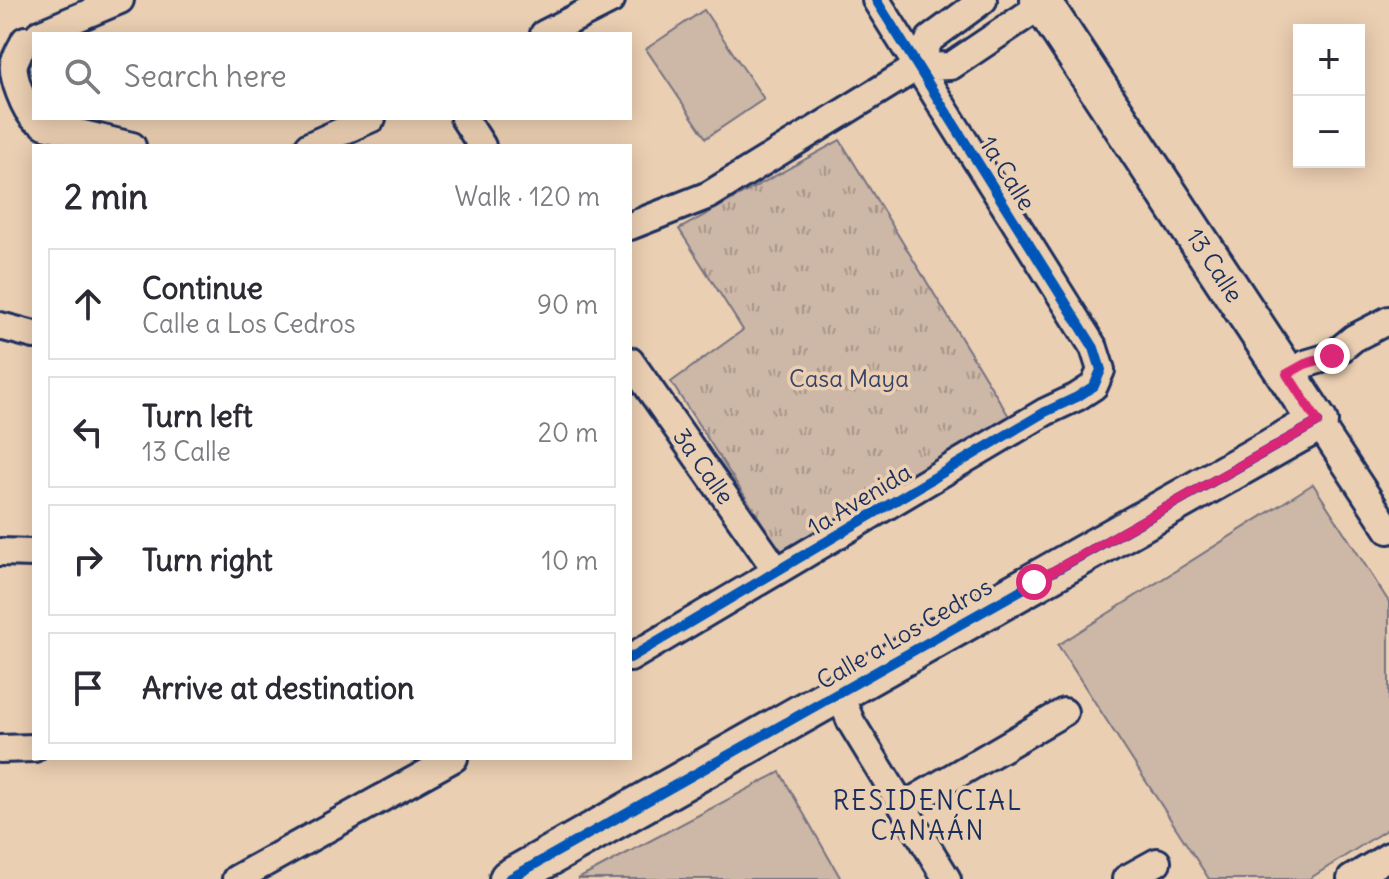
<!DOCTYPE html>
<meta charset="utf-8">
<style>
body{margin:0;font-family:Delius,sans-serif;background:#f2f2f3;color:#2b2b33}
.controls{position:absolute;right:24px;top:24px;display:grid;overflow:hidden;border-radius:0px;box-shadow:0 4px 20px #0003}
.controls button{width:72px;height:72px;display:grid;place-items:center;padding:0;border:0;border-bottom:2px solid #e1e1e2;background:#fff;color:#2b2b33;font:40px sans-serif}
.stop{position:absolute;width:24px;height:24px;margin:-18px;border:6px solid #db2777;border-radius:50%;background:#fff}
.stop.end{background:#db2777;border-color:#fff;box-shadow:0 2px 8px #0008}
.list{margin:0;padding:0;list-style:none}
h2{display:flex;justify-content:space-between;align-items:center;height:104px;margin:0;padding:0 32px;font-size:34px}
h2 small{font-size:26px;font-weight:400;color:#7c7c81}
.list li{display:grid;grid-template-columns:52px 1fr auto;gap:24px;align-items:center;box-sizing:border-box;height:112px;margin:0 16px 16px;padding:0 16px;border:2px solid #e1e1e2;border-radius:0px}
.list b{display:block;font-size:30px;white-space:nowrap}
.list p{margin:0;font-size:26px;white-space:nowrap;color:#7c7c81}
.list em{font-size:26px;font-style:normal;color:#7c7c81}
.icon{flex:none;width:44px;height:44px;fill:none;stroke:currentColor;stroke-width:2;stroke-linecap:round;stroke-linejoin:round}
.map{position:relative;flex:none;width:1389px;height:879px;overflow:hidden}
.search{position:absolute;background:#fff;box-shadow:0 4px 20px #0003;left:32px;top:32px;width:600px;height:88px;display:flex;align-items:center;gap:20px;box-sizing:border-box;padding:0 28px;border-radius:0px;color:#7c7c81;font-size:30px}
.panel{position:absolute;background:#fff;box-shadow:0 4px 20px #0003;left:32px;top:144px;width:600px;height:616px;border-radius:0px}
.map>svg:first-child{display:block}
.grass{fill:#cdb7a6;stroke:#747382;stroke-width:2}
.park{fill:url(#park-tufts);stroke:#747382;stroke-width:2}
.lines{fill:none;stroke-linecap:round;stroke-linejoin:round}
.street-casing{stroke:#1b2f5e;stroke-width:32}
.secondary-casing{stroke:#1b2f5e;stroke-width:44}
.street{stroke:#ebcfb2;stroke-width:26}
.secondary{stroke:#ebcfb2;stroke-width:38}
.cycleway-casing{stroke:#ebcfb2;stroke-width:15}
.cycleway{stroke:#0057b8;stroke-width:10}
.route{stroke:#db2777;stroke-width:10}
.labels{text-anchor:middle;dominant-baseline:central;stroke-width:7;stroke-linejoin:round;paint-order:stroke}
.street-label{font-size:24px;fill:#1b2f5e;stroke:#ebcfb2}
.park-label{font-size:24px;fill:#364369;stroke:#ebcfb2}
.neighbourhood-label{font-size:26px;letter-spacing:2px;fill:#1b2f5e;stroke:#ebcfb2}
</style>
<div class="map">
<svg width="1389" height="879" viewBox="0 0 1389 879">
<defs>
<pattern id="park-tufts" width="24" height="20" patternUnits="userSpaceOnUse" patternTransform="scale(2)"><rect width="24" height="20" fill="#cdb7a6"/><path d="M3 7l-1-3M5 7V3M7 7l1-3M15 17l-1-3M17 17v-4M19 17l1-3" fill="none" stroke="#a6958a"/></pattern>
</defs>
<rect width="100%" height="100%" fill="#ebcfb2"/>
<filter id="ink" filterUnits="userSpaceOnUse"><feTurbulence type="fractalNoise" baseFrequency=".0125" numOctaves="2"/><feDisplacementMap in="SourceGraphic" scale="16" xChannelSelector="R" yChannelSelector="G"/><feConvolveMatrix kernelMatrix="1 2 1 2 8 2 1 2 1" color-interpolation-filters="sRGB"/></filter>
<g filter="url(#ink)">
<path class="grass" d="M704 10 764 99 706 138 646 49Z
M1313 484 1389 602V828L1309 879H1209L1058 645Z
M780 772 841 879H578Z"/>
<path class="park" d="M840 140 1010 418 781 552 671 382 743 330 679 229Z"/>
<g class="lines">
<g class="street-casing">
<path id="street" d="M39 34 120 0
M544 34 611 0
M25 40C22 47 16 56 14 64 12 77 25 110 34 118
M917 67 930 39 983 0
M35 118 45 125 132 146
M464 118 482 146
M309 146 372 118
M630 226 709 195 917 67 951 66 1043 4
M0 326 34 335
M630 361 777 571
M1287 374 1305 364 1332 356 1354 338 1389 320
M1318 422 1389 530
M0 552 34 553
M630 658 1045 412 1077 397 1094 386 1101 370 1094 348 876 0
M839 693 851 722 947 879
M0 749 34 748
M903 806 1064 712
M236 879 454 758
M1126 879 1157 862
M1351 879 1389 856"/>
</g>
<g class="secondary-casing">
<path id="secondary" d="M509 879 1318 422 1040 0"/>
</g>
<use href="#street" class="street"/>
<use href="#secondary" class="secondary"/>
<g class="cycleway-casing">
<path id="cycleway" d="M630 658 1045 412 1077 397 1094 386 1101 370 1094 348 876 0
M509 879 1318 422"/>
</g>
<use href="#cycleway" class="cycleway"/>
</g>
</g>
<g class="lines" filter="url(#ink)">
<path class="route" d="M1034 582 1318 422 1287 374 1305 364 1332 356"/>
</g>
<g class="labels">
<g class="street-label">
<text transform="translate(1008 173) rotate(58)">1a Calle</text>
<text transform="translate(1215 265) rotate(57)">13 Calle</text>
<text transform="translate(704 466) rotate(55)">3a Calle</text>
<text transform="translate(859 499) rotate(-31)">1a Avenida</text>
<text transform="translate(904 633) rotate(-30)">Calle a Los Cedros</text>
</g>
<g class="park-label">
<text x="849" y="378">Casa Maya</text>
</g>
<g class="neighbourhood-label">
<text x="928" y="800">RESIDENCIAL<tspan x="928" dy="30">CANAÁN</tspan></text>
</g>
</g>
</svg>
<div class="controls">
<button>+</button>
<button>−</button>
</div>
<div class="stop" style="left:1034px;top:582px"></div>
<div class="stop end" style="left:1332px;top:356px"></div>
<div class="search"><svg class="icon" aria-label="search" viewBox="0 0 24 24"><circle cx="10" cy="10" r="6"/><path d="M15 15l6 6"/></svg>Search here</div>
<section class="panel">
<h2>2 min<small>Walk · 120 m</small></h2>
<ul class="list">
<li><svg class="icon" aria-label="ahead" viewBox="0 0 24 24"><path d="M12 20V5M6 11l6-6 6 6"/></svg><div><b>Continue</b><p>Calle a Los Cedros</p></div><em>90 m</em></li>
<li><svg class="icon" aria-label="left" viewBox="0 0 24 24"><path d="M17 20v-9H6M10 6l-5 5 5 5"/></svg><div><b>Turn left</b><p>13 Calle</p></div><em>20 m</em></li>
<li><svg class="icon" aria-label="right" viewBox="0 0 24 24"><path d="M7 20v-9h11M14 6l5 5-5 5"/></svg><div><b>Turn right</b></div><em>10 m</em></li>
<li><svg class="icon" aria-label="arrive" viewBox="0 0 24 24"><path d="M6 21V4h12l-3 4 3 4H6"/></svg><div><b>Arrive at destination</b></div></li>
</ul>
</section>
</div>
